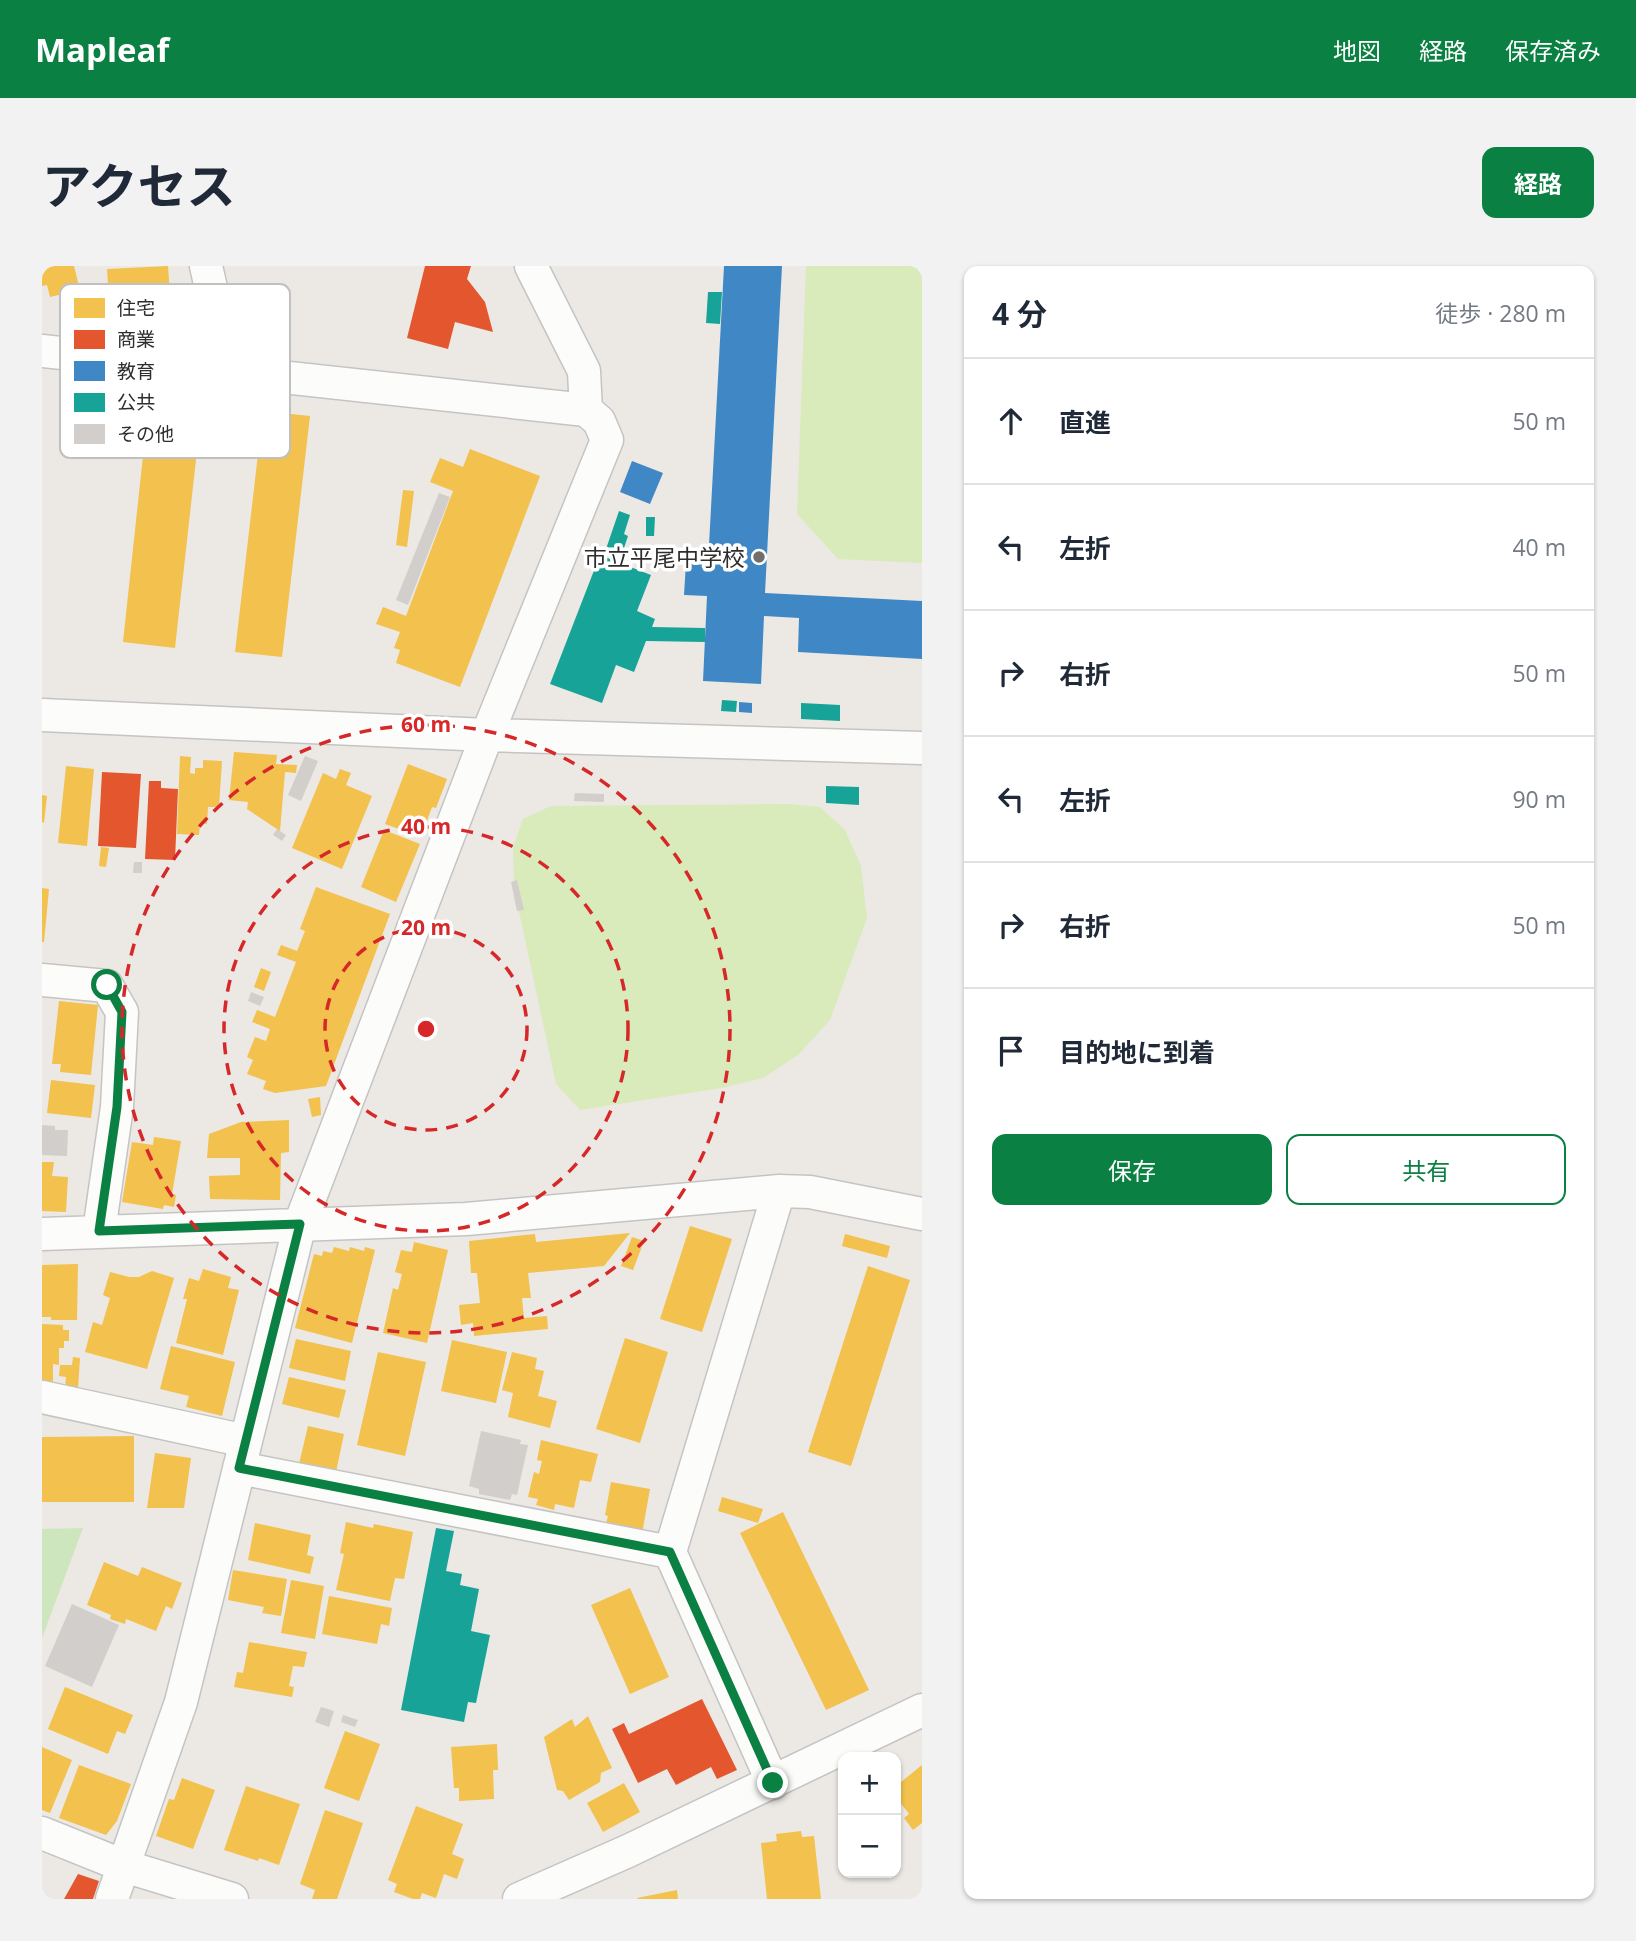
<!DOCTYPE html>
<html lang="ja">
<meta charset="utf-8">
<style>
body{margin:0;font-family:"Open Sans","Noto Sans JP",sans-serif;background:#f2f2f3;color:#1f2937}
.controls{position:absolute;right:21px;bottom:21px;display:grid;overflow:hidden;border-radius:14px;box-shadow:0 2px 5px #0004}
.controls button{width:63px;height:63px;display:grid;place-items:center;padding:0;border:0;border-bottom:2px solid #e0e1e3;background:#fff;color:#1f2937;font:35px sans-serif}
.stop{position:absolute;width:21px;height:21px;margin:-16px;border:5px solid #0b8043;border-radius:50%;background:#fff}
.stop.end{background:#0b8043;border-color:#fff;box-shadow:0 2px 7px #0008}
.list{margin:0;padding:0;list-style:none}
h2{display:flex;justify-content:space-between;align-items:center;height:91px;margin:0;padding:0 28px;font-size:30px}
h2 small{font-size:23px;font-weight:400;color:#747a83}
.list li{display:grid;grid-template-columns:46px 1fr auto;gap:21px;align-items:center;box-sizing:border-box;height:126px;padding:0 28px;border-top:2px solid #e0e1e3}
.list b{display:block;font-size:26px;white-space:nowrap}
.list em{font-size:23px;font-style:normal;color:#747a83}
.actions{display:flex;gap:14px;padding:21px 28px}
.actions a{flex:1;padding:16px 0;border:2px solid #0b8043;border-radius:14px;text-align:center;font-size:24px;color:#0b8043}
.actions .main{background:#0b8043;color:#fff}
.icon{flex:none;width:38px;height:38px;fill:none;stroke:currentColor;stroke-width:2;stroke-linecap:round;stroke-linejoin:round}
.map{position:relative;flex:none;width:880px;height:1633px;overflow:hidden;border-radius:14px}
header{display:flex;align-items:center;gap:42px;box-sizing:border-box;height:98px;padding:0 35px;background:#0b8043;color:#fff}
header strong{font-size:33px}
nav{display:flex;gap:38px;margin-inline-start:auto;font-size:24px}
.intro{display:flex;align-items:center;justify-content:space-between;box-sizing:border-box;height:168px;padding:0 42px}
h1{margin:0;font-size:49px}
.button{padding:18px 32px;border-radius:14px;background:#0b8043;color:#fff;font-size:24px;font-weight:700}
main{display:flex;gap:42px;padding:0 42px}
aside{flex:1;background:#fff;border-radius:14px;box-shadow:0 2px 5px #0004}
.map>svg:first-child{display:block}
.green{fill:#cee6be}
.pitch{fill:#d9eabb}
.homes{fill:#f2c14e}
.shops{fill:#e4572e}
.schools{fill:#3f88c5}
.public{fill:#17a398}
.building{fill:#d1cecb}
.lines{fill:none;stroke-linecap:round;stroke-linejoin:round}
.street-casing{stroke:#c5c4c5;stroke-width:35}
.street{stroke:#fcfcfb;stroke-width:32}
.route{stroke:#0b8043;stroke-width:9}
.ring{fill:none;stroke:#d62828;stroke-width:3.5;stroke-dasharray:12 9}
.poi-dot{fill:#706f6e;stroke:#fff;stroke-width:2.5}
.labels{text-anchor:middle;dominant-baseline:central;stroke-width:7;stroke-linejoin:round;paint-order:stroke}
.poi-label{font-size:23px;fill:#2e2e2e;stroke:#fff;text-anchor:end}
.key{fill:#fff;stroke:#c0c0c0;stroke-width:2}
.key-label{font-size:19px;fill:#2e2e2e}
.centre{fill:#d62828;stroke:#fff;stroke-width:3.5}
.ring-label{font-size:21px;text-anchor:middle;font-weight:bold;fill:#d62828;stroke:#fff;stroke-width:7;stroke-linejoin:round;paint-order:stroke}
</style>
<header>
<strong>Mapleaf</strong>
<nav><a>地図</a><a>経路</a><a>保存済み</a></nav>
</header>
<div class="intro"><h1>アクセス</h1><a class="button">経路</a></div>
<main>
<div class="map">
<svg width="880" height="1633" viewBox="0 0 880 1633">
<rect width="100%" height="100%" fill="#ece8e4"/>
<path class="green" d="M41 1262 0 1372V1263Z"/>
<path class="pitch" d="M764 0H880V297L796 293 755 248Z
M747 538 778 541 803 564 819 600 825 652 788 754 756 789 721 812 680 822 538 844 514 818 472 622 471 581 481 553 509 540Z"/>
<path class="homes" d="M0 0H32L38 24 8 31 5 19 0 20Z
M126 0 130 57 69 60 65 3Z
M107 134 160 140 133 382 81 376Z
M221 145 268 150 240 391 193 386Z
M428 183 498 210 418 421 354 397 358 384 352 382 358 366 334 358 341 341 364 350 411 225 388 216 398 192 421 201Z
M361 224 372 225 365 281 354 279Z
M192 486 235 489 234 498 255 499 254 507 243 506 238 565 205 543 206 536 187 534Z
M138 490 149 491 148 507 153 508V502H161V494L180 495 177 541H166L165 558 158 557 157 569 135 568Z
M366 498 405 513 394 542 390 541 379 571 343 558Z
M24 500 52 503 45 580 16 577Z
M298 503 309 507 304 519 330 530 300 603 250 582 281 507 294 513Z
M0 529 5 530 2 557 0 556Z
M342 564 378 578 354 636 319 621Z
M59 581 67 582 64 601 57 600Z
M274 621 348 648 284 820 233 827 221 823 224 815 205 808 211 794 205 791 213 771 224 775 228 763 210 756 215 744 233 751 254 696 235 689 239 679 255 685 263 665 258 663Z
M0 622 7 623 2 676H0Z
M219 702 229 706 222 725 212 721Z
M17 735 56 739 49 809 18 806 19 798H10Z
M9 814 53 819 49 852 5 847Z
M278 831 279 849 270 851 266 833Z
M247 854V886L239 887 238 934 168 933 167 910 198 909V892H165L167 868 199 856Z
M112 871 139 875 130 928 134 929 132 941 122 939 121 943 80 936 90 876 111 879Z
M0 896H12L10 910 26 911 24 946 0 945Z
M648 960 690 973 660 1066 618 1053Z
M588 967 562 1000 486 1007 489 1032H480L482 1052 505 1050 506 1063 432 1070 431 1057 419 1059 417 1039 438 1037 435 1007H429L427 975 493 968 494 976Z
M803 968 848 980 845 992 800 980Z
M590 971 602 975 591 1004 579 1000Z
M372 976 406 984 385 1077 341 1067 351 1022 356 1024 360 1008 353 1006 359 984 370 986Z
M292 981 307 985 308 981 322 985 323 981 333 984 310 1077 253 1062 272 988 280 990 281 985 290 987Z
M36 998 35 1054H9V1051H0V999Z
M826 1000 868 1014 809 1200 766 1186Z
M161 1003 189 1011 186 1022 197 1024 181 1089 134 1077 145 1033H141L147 1012 157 1015Z
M110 1005 132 1012 105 1103 43 1086 51 1056 60 1059 68 1032 61 1029 68 1006 87 1011H97Z
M0 1058 21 1059V1064H27V1075H22V1082H17V1099L11 1098V1118H0Z
M583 1072 626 1086 598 1177 554 1163Z
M254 1073 309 1085 303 1115 247 1102Z
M410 1074 465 1086 454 1137 399 1125Z
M129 1080 193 1096 180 1150 144 1141 147 1130 118 1123Z
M336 1086 384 1096 363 1190 315 1179Z
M470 1086 495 1092 493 1103 502 1105 496 1130 515 1135 508 1162 466 1151 471 1127 460 1124Z
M31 1091 38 1092 36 1123 23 1122 24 1111 17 1110 18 1099H30Z
M247 1111 304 1124 297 1152 240 1138Z
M266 1160 302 1168 294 1206 257 1198Z
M92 1170V1236H0V1171Z
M499 1174 556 1188 549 1216 538 1214 532 1242 513 1238 512 1244 494 1239 496 1233 486 1231 492 1206 497 1208 500 1195 495 1194Z
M113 1187 149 1192 142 1242H105Z
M569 1216 608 1223 600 1268 563 1261 566 1250 563 1249Z
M680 1231 721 1243 716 1257 676 1245Z
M741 1246 827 1424 784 1444 698 1267Z
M304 1256 331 1262 332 1258 371 1266 362 1313 353 1312 348 1335 294 1324 302 1288 298 1287Z
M213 1257 269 1269 265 1289 272 1291 268 1308 206 1294Z
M62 1296 96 1310 100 1301 140 1317 130 1343 124 1340 114 1365 84 1353 83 1358 68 1353 69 1349 45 1339Z
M191 1304 245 1313 239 1350 220 1347 222 1341 186 1334Z
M249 1314 282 1320 273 1373 239 1367Z
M588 1322 627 1411 588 1428 549 1339Z
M287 1330 350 1342 347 1360 339 1358 335 1378 280 1368Z
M207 1376 265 1386 262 1401 251 1400 247 1420 252 1421 250 1431 192 1421 195 1406 201 1407Z
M23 1421 91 1449 83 1468 75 1465 66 1488 6 1463Z
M546 1450 570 1502 559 1507 558 1516 527 1534 521 1525 515 1524 502 1471 530 1453 533 1461Z
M303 1465 338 1478 317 1535 282 1522Z
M455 1478 456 1504H451L452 1533 417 1535V1522H412L409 1481Z
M0 1481 30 1494 8 1547 0 1544Z
M37 1499 89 1518 75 1555 64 1569 17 1552Z
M880 1499V1557L871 1564 862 1552 867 1548 854 1531V1520Z
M140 1512 173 1524 151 1583 114 1570 127 1533 132 1534Z
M582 1517 598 1546 561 1566 545 1537Z
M204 1520 258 1538 237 1599 217 1592 216 1595 182 1584Z
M374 1540 421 1558 410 1588 422 1593 415 1613 402 1608 394 1632 380 1627 378 1633H371L352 1626 355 1618 346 1614Z
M283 1544 321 1557 295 1633H270L273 1624 258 1618Z
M759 1565 760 1571 772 1570 779 1633H725L719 1577 735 1575 734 1568Z
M635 1624 636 1633H596L595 1632Z"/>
<path class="shops" d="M383 0H429L425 13 443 36 451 66 413 56 406 83 365 72Z
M60 506 99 508 94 582 56 580Z
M107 515H119V522L136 523 133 594 103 593Z
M660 1433 695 1504 675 1513 669 1501 634 1519 625 1503 596 1517 570 1463 582 1457 587 1468Z
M36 1608 57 1615 51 1633H22Z"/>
<path class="schools" d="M682 0H740L723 327 880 335V393L756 386 757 352 722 350 719 418 661 415 665 330 642 329 644 297 666 298Z
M590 195 621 207 608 238 578 226Z
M697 436 710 437V447L697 446Z"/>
<path class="public" d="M666 26H680L678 58 664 57Z
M577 245 588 249 582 268 586 270 580 288 564 283Z
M604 251H613L612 270H604Z
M558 289 609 309 595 345 613 353 610 361 663 362V376L604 375 592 406 574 399 560 437 508 418Z
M680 434 695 435 694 446 679 445Z
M759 437 798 439V455L759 453Z
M784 520 817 521V539L784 537Z
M394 1262 412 1265 404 1305 420 1308 418 1319 437 1323 429 1365 448 1369 434 1437 426 1436 422 1456 359 1444Z"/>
<path class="building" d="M397 227 408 231 366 339 354 334Z
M263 490 276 495 259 535 246 529Z
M533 527 562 528V536L532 535Z
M235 563 244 569 240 575 231 569Z
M92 596H100V607H91Z
M475 614 482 644 475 645 469 616Z
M209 726 222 731 218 740 206 735Z
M0 859 13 860V864H26L25 890 0 889Z
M439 1165 479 1174 478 1178 486 1179 475 1229 470 1228 468 1234 437 1228V1223L427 1220Z
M30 1338 77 1359 50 1421 3 1400Z
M279 1441 292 1445 287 1461 273 1456Z
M301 1449 316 1454 313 1461 299 1456Z"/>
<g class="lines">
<g class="street-casing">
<path id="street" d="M164 0 188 106
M489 0 542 105 544 144
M0 85 544 144 557 155 565 174 445 469 258 958 139 1436 70 1633
M0 449 445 469 880 482
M0 714 65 720 80 746 75 841 57 965
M0 968 424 953 737 925 768 926 880 948
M0 1131 204 1175
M197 1202 628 1286
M731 1517 628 1286 737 925
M0 1567 82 1600 190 1633
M477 1633 586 1585 880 1444"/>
</g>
<use href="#street" class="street"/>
</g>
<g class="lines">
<path class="route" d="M65 719 80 746 75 841 57 965 258 958 197 1202 628 1286 731 1517"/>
</g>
<g class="ring">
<circle cx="384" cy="763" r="101"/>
<circle cx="384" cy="763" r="202"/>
<circle cx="384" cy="763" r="304"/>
</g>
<circle class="poi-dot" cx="717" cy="291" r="7"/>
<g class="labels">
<g class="poi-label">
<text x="703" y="291">市立平尾中学校</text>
</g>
</g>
<rect x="18" y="18" width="230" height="174" rx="10" class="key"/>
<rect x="32" y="32" width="31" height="20" fill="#f2c14e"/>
<rect x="32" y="64" width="31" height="19" fill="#e4572e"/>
<rect x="32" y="95" width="31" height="20" fill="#3f88c5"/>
<rect x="32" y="127" width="31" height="19" fill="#17a398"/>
<rect x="32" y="158" width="31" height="20" fill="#d1cecb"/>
<g class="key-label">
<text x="75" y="49">住宅</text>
<text x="75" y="80">商業</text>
<text x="75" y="112">教育</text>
<text x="75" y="143">公共</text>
<text x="75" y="175">その他</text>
</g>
<circle cx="384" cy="763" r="10" class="centre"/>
<g class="ring-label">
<text x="384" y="466">60 m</text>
<text x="384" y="568">40 m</text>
<text x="384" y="669">20 m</text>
</g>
</svg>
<div class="controls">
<button>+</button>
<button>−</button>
</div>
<div class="stop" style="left:65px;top:719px"></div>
<div class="stop end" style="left:731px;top:1517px"></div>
</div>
<aside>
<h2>4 分<small>徒歩 · 280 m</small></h2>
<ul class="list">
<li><svg class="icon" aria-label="ahead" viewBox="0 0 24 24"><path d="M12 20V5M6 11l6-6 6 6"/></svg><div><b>直進</b></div><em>50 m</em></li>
<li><svg class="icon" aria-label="left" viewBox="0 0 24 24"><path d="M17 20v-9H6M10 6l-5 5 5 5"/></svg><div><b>左折</b></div><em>40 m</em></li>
<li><svg class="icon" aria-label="right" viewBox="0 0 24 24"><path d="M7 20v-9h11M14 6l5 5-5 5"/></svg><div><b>右折</b></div><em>50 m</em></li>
<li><svg class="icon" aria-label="left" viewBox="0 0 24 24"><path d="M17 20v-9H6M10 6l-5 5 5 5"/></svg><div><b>左折</b></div><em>90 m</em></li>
<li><svg class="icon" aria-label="right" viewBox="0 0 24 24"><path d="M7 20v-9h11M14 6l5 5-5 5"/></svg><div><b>右折</b></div><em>50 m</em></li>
<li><svg class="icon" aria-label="arrive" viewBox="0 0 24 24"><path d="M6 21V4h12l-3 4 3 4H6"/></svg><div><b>目的地に到着</b></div></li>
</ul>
<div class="actions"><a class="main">保存</a><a>共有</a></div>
</aside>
</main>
